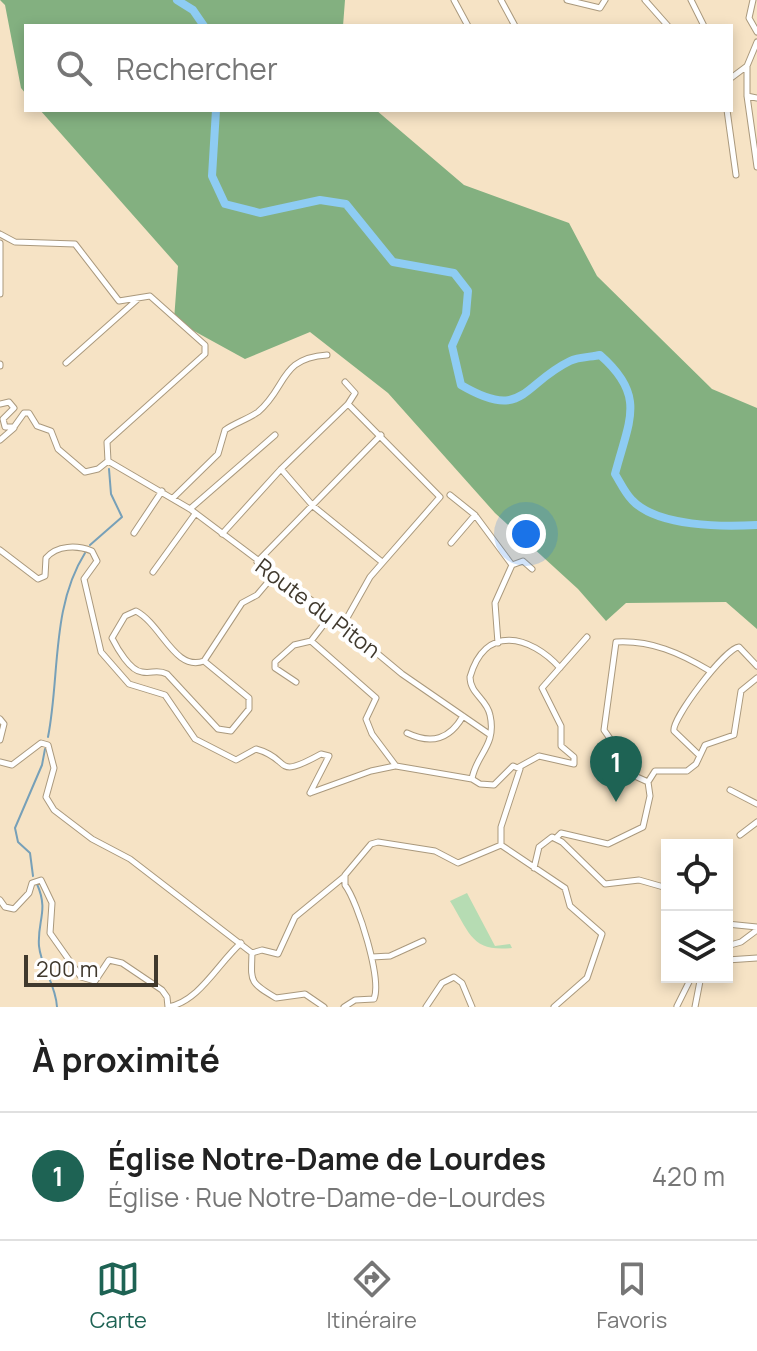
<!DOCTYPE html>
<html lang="fr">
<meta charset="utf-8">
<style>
body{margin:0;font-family:Manrope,sans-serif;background:#f6f6f6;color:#222}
.controls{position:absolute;right:24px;bottom:24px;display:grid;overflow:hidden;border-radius:0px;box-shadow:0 4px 12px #0003}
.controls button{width:72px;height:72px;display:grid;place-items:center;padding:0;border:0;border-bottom:2px solid #e0e0e0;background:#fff;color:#222;font:40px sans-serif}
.scale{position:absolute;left:24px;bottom:20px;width:134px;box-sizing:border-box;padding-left:8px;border:4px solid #40392d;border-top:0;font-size:22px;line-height:28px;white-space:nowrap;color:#40392d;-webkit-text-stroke:6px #fff;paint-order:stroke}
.you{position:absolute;left:526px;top:534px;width:28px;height:28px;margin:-20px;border:6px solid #fff;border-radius:50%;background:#1a73e8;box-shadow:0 0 0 12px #1a73e833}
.badge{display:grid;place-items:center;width:52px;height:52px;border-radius:50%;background:#1e6354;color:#fff;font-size:26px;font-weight:700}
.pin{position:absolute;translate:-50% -66px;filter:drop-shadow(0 2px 4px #0008)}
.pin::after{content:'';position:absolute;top:42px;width:28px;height:24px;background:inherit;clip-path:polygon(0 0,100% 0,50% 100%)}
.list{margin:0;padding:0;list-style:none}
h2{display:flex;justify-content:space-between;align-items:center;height:104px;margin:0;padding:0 32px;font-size:34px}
h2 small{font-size:26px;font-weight:400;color:#767676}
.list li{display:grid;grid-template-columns:52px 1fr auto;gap:24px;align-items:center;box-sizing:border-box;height:128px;padding:0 32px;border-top:2px solid #e0e0e0}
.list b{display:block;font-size:30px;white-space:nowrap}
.list p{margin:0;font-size:26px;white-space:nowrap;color:#767676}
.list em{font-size:26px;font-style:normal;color:#767676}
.icon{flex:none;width:44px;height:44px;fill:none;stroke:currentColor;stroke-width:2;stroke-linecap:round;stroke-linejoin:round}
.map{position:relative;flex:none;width:757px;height:1007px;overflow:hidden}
.search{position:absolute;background:#fff;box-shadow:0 4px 12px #0003;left:24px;right:24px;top:24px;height:88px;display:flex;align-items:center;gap:20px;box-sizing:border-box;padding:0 28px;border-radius:0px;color:#767676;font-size:30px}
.sheet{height:232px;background:#fff}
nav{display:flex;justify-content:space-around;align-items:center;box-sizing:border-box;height:112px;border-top:2px solid #e0e0e0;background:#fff;font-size:22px;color:#767676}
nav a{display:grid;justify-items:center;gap:4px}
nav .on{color:#1e6354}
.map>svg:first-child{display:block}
.green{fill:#b6dcb3}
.forest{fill:#83b080}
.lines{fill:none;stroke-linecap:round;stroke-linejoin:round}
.stream{stroke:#77a0b8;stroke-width:2}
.river{stroke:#8eccf3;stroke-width:8}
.street-casing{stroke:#aa997d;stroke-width:7}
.street{stroke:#fff;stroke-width:5}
.labels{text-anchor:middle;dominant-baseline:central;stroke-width:8;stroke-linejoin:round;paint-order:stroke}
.street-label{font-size:22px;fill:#40392d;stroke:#fff}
</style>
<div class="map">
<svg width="757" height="1007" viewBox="0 0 757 1007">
<rect width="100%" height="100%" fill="#f6e3c5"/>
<path class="green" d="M467 893 495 946 510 944 512 948C471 952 470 933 450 901Z"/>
<path class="forest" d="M0 0H345L343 26H26V94L21 88 5 5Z
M40 110H376L464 185 569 223 597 276 712 389 757 408V629L726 602 626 603 606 621 578 589 495 513 388 393 310 332 245 359 174 320 178 266Z"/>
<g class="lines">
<path class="stream" d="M90 545 122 517 111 494 109 469
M48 737C60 676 51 607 85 553
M33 876 30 853 18 842 15 828 42 765 45 749
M37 884C49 911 37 921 39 946 41 967 56 985 57 1007"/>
<path class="river" d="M177 0 193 10 204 26
M216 110 212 176 225 204 260 213 320 200 346 204 393 262 454 273 468 291 466 314 452 346 461 385C524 422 522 384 570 361 578 357 591 357 600 355 647 396 629 420 615 474 620 482 625 493 632 500 657 527 724 527 757 525"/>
<g class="street-casing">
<path id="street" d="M454 0 468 26
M501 0 515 26
M567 0 600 8 605 0
M645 0 668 26
M691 0 704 26
M753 0 749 18 757 32
M747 66V96L757 167
M731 78 747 66 757 42
M747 96 757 98
M727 110 736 175
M0 234 15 242 75 244 119 301 150 296 205 345V354L107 442 108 461
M0 243V294
M66 363 139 298
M0 364V366
M0 404 9 402 14 408 3 419 5 427H14L24 413H29L37 426 51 431 58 449 85 472 98 469 108 461
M0 440 14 428
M108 461 190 509 331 615 402 674 489 734
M281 469 313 506 382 562
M450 495 475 515 512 565 495 603 498 643
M173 498 218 454 225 430C235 423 248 419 258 412 287 388 279 358 327 355
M190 509 275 435
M134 533 162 491
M222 534 281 469 348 404 355 393 345 382
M451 543 475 515
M0 550 38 579 45 576 46 558C57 545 77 545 92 551L97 561 84 579 101 652 129 684 165 695 195 739 236 760 256 749C293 759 272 781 321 754L329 756 310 793
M257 562 381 435
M512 565 523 561 532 569
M153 572 195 514
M136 611C162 625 175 672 204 661L249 698V709L231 731 218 729 167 674C157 669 152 674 142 672 130 671 117 648 112 638L125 616Z
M343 625 370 577 440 497 348 404
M311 641 376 698 366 719 372 734 396 766 472 779
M204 661 242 603 257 595 274 575
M296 682 275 668V662L294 645 311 641 331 615
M0 719 4 724 0 740
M407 733C432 745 450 739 463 716
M699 755 674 731C671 720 725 648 739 647L757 666
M0 762 12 765 41 743 48 745 54 768 46 797 54 810 92 839 130 859 252 953
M519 767 539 756 574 764V757L561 746V726L542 688 587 637
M648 782 637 777 604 730 616 642C651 640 680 653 710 671
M648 782 655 771H687L696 764 705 745 734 735 741 691 757 678
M730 790 757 804
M310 793 371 771 395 766
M740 835 757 822
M556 838 561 833 608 844 643 827 650 796 648 782
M534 868 539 847 552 837 562 842 605 884 639 880 667 888
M345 875 371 844 378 842 435 851 458 863 501 845
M0 900 5 907 14 909 29 893 32 883 41 880 52 903 50 933 81 977 95 981 109 960 122 963 162 990 167 997 168 1007
M727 924 757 927
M727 946 741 942 757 930
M252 953 262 950 278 954 295 917 345 876V885C358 902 382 979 374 999L355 1000 344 1007
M252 953C251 982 249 982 276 998L305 994 324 1007
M372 957 390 956 423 941
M727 960 757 958
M677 1006 690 980 696 978 700 981 695 1007
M168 1007C200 1001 218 963 241 943
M426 1007 442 983 454 977 462 983 472 1007
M554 1007 587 978 602 934 570 906 565 888 501 845V827L520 769 513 766 494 785 480 784 472 779C476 754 497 746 490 715 487 699 470 694 470 677 485 624 530 635 560 668"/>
</g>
<use href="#street" class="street"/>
</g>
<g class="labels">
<g class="street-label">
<text transform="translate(318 608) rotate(37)">Route du Piton</text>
</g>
</g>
</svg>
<div class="controls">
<button><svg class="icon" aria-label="locate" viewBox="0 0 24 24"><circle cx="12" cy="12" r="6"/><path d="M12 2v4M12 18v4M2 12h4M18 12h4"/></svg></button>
<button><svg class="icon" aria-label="layers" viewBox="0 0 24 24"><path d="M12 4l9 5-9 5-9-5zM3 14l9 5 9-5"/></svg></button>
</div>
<div class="scale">200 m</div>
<div class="you"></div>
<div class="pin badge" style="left:616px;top:802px">1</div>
<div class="search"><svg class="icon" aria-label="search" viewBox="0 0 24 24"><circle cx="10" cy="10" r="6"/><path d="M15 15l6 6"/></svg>Rechercher</div>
</div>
<section class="sheet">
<h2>À proximité<small></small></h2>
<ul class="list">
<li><span class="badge">1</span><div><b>Église Notre-Dame de Lourdes</b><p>Église · Rue Notre-Dame-de-Lourdes</p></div><em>420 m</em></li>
</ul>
</section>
<nav>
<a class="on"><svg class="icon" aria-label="map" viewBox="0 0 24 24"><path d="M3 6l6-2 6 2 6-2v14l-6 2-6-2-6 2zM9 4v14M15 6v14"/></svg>Carte</a>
<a><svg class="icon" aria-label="directions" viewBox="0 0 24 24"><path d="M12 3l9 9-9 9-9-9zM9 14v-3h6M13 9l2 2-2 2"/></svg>Itinéraire</a>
<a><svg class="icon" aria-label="saved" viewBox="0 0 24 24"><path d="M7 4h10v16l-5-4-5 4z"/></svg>Favoris</a>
</nav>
